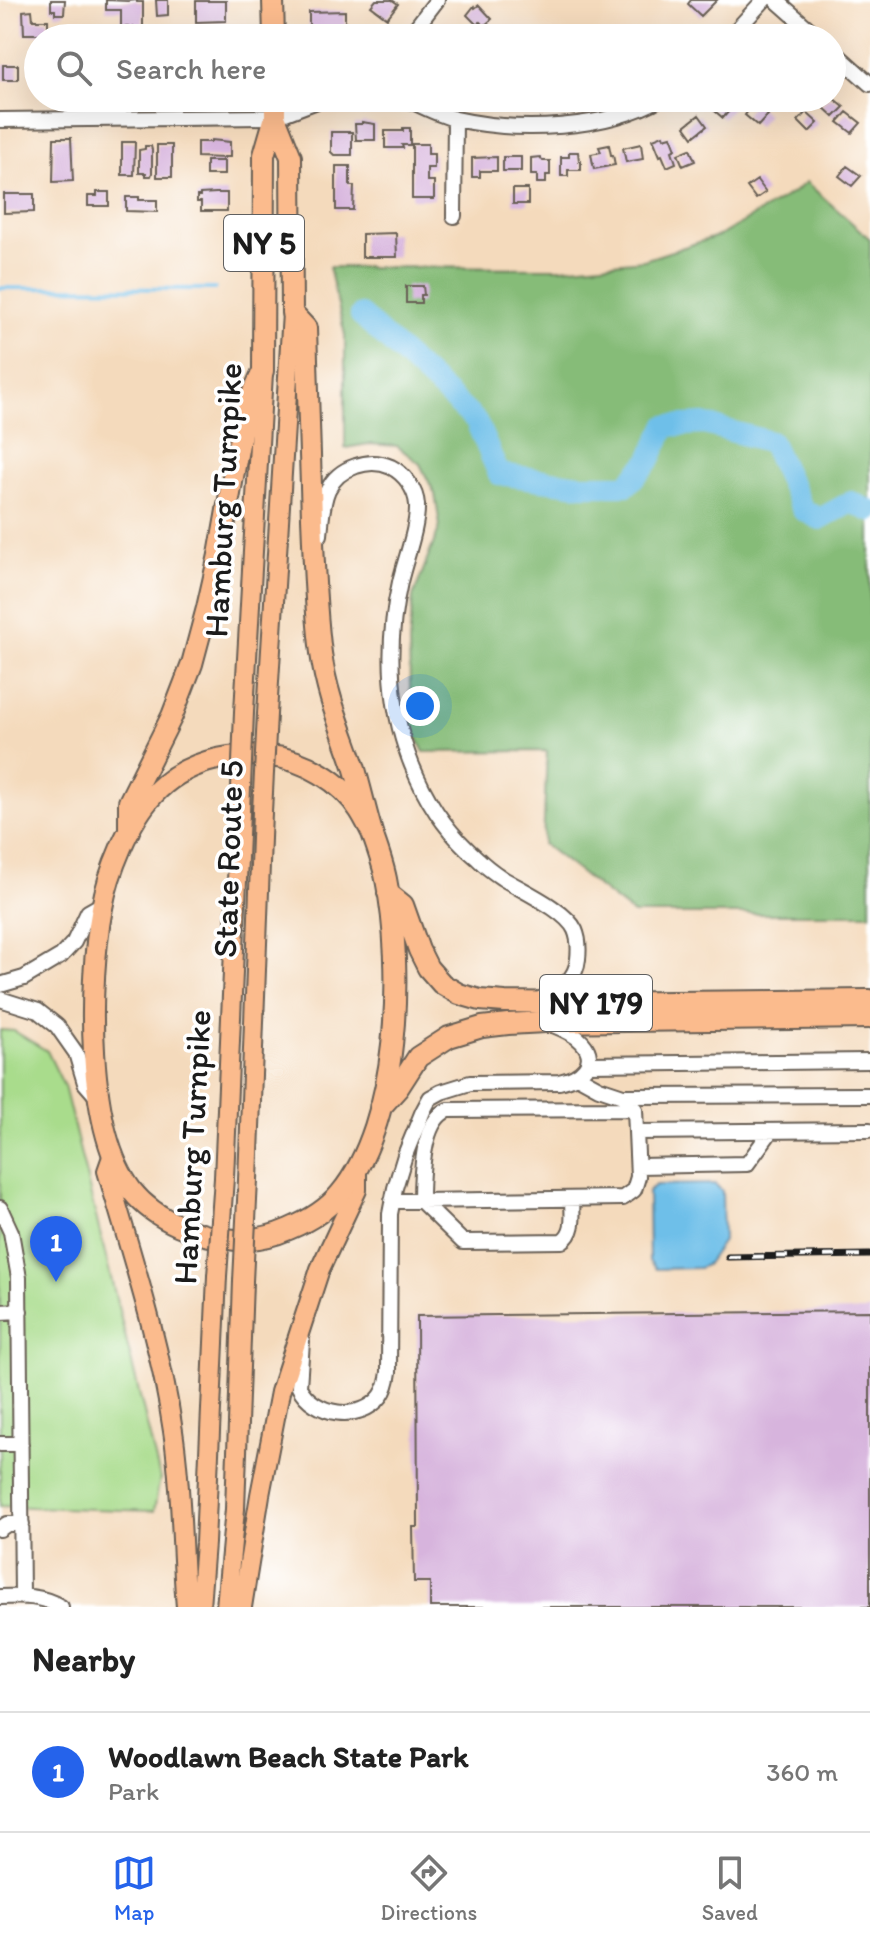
<!DOCTYPE html>
<style>
body{margin:0;font-family:Itim,sans-serif;background:#f6f6f6;color:#222}
.you{position:absolute;left:420px;top:706px;width:28px;height:28px;margin:-20px;border:6px solid #fff;border-radius:50%;background:#1a73e8;box-shadow:0 0 0 12px #1a73e833}
.badge{display:grid;place-items:center;width:52px;height:52px;border-radius:50%;background:#2563eb;color:#fff;font-size:26px;font-weight:700}
.pin{position:absolute;translate:-50% -66px;filter:drop-shadow(0 2px 4px #0008)}
.pin::after{content:'';position:absolute;top:42px;width:28px;height:24px;background:inherit;clip-path:polygon(0 0,100% 0,50% 100%)}
.list{margin:0;padding:0;list-style:none}
h2{display:flex;justify-content:space-between;align-items:center;height:104px;margin:0;padding:0 32px;font-size:34px}
h2 small{font-size:26px;font-weight:400;color:#767676}
.list li{display:grid;grid-template-columns:52px 1fr auto;gap:24px;align-items:center;box-sizing:border-box;height:120px;padding:0 32px;border-top:2px solid #e0e0e0}
.list b{display:block;font-size:30px;white-space:nowrap}
.list p{margin:0;font-size:26px;white-space:nowrap;color:#767676}
.list em{font-size:26px;font-style:normal;color:#767676}
.icon{flex:none;width:44px;height:44px;fill:none;stroke:currentColor;stroke-width:2;stroke-linecap:round;stroke-linejoin:round}
.map{position:relative;flex:none;width:870px;height:1607px;overflow:hidden}
.search{position:absolute;background:#fff;box-shadow:0 8px 32px #0002;left:24px;right:24px;top:24px;height:88px;display:flex;align-items:center;gap:20px;box-sizing:border-box;padding:0 28px;border-radius:44px;color:#767676;font-size:30px}
.sheet{height:224px;background:#fff}
nav{display:flex;justify-content:space-around;align-items:center;box-sizing:border-box;height:112px;border-top:2px solid #e0e0e0;background:#fff;font-size:22px;color:#767676}
nav a{display:grid;justify-items:center;gap:4px}
nav .on{color:#2563eb}
.map>svg:first-child{display:block}
.green{fill:#a9dc8c;stroke:#627c54;stroke-width:2}
.forest{fill:#86bc78;stroke:#516c4a;stroke-width:2}
.water{fill:#6ebfe9;stroke:#456e82;stroke-width:2}
.lines{fill:none;stroke-linecap:round;stroke-linejoin:round}
.stream{stroke:#6ebfe9;stroke-width:4}
.river{stroke:#6ebfe9;stroke-width:22}
.building{fill:#d7b4dd}
.minor-casing{stroke:#685e54;stroke-width:18}
.major-casing{stroke:#685e54;stroke-width:22}
.highway-casing{stroke:#685e54;stroke-width:24}
.minor{stroke:#fff;stroke-width:14}
.major{stroke:#fbbb8d;stroke-width:18}
.highway{stroke:#fbbb8d;stroke-width:20}
.rail-casing{stroke:#1c1c1c;stroke-width:7}
.rail{stroke:#fff;stroke-width:4;stroke-dasharray:12;stroke-linecap:butt}
.major-bridge-casing{stroke:#685e54;stroke-width:22;stroke-linecap:butt}
.major-bridge{stroke:#fbbb8d;stroke-width:18}
.labels{text-anchor:middle;dominant-baseline:central;stroke-width:7;stroke-linejoin:round;paint-order:stroke}
.shield{fill:#fff;stroke:#606060;stroke-width:2}
.shield-label{font-size:32px;font-weight:bold;fill:#1c1c1c}
.street-label{font-size:34px;fill:#1c1c1c;stroke:#fff}
</style>
<div class="map">
<svg width="870" height="1607" viewBox="0 0 870 1607">
<rect width="100%" height="100%" fill="#fff"/>
<filter id="ink" filterUnits="userSpaceOnUse"><feTurbulence type="fractalNoise" baseFrequency=".0125" numOctaves="2"/><feDisplacementMap in="SourceGraphic" scale="16" xChannelSelector="R" yChannelSelector="G"/><feConvolveMatrix kernelMatrix="1 2 1 2 8 2 1 2 1" color-interpolation-filters="sRGB"/></filter>
<filter id="wash" filterUnits="userSpaceOnUse"><feTurbulence type="fractalNoise" baseFrequency=".006" numOctaves="4" result="noise"/><feDisplacementMap in="SourceGraphic" scale="32" xChannelSelector="R" yChannelSelector="G"/><feGaussianBlur stdDeviation="1.8" result="paint"/><feColorMatrix in="noise" values="0 0 0 0 0 0 0 0 0 0 0 0 0 0 0 0 0 1.4 0 .05"/><feComposite in="paint" operator="in"/></filter>
<g filter="url(#wash)">
<rect width="100%" height="100%" fill="#f4dabc"/>
<path class="green" d="M0 1030 14 1031 47 1051 64 1086 160 1478 154 1511 0 1506Z"/>
<path class="forest" d="M806 182 870 239V914H633L543 844 547 751 424 752 411 726 409 643 413 597 440 526 435 494 420 464 397 446 369 444 345 448V335L329 267 561 268 644 260 721 235 794 192Z"/>
<path class="water" d="M715 1184 722 1191 723 1241 706 1265 699 1268 656 1269 649 1261 648 1191 656 1185Z"/>
<g class="lines">
<path class="stream" d="M0 288 215 289"/>
<path class="river" d="M361 315 476 421 499 474 580 485H627L649 461 666 426 704 424 771 442 803 510 820 519 851 502 870 511"/>
</g>
<g id="blocks">
<path class="building" d="M51 0H65L64 14H55V10H51Z
M106 0 128 1 137 0V2H143V27H121V10H106Z
M156 0H168V15L157 16Z
M376 0H392L398 4 387 18 371 6Z
M691 0H717L701 16 688 4Z
M196 1H226V21L196 22Z
M479 5 492 19 484 26 480 22 477 25 467 15 474 6 475 8Z
M32 10 33 20H48V34H24L23 11Z
M345 11V38H309V12Z
M3 65H18V80H3Z
M718 98H729L736 103 723 118 709 106Z
M828 98H833L844 107 834 117 821 105Z
M754 103 768 115 758 126 745 115Z
M806 112 818 123 809 132 798 121Z
M847 112 861 123 852 133 838 122Z
M699 115 707 126 693 137 685 126Z
M362 122 375 124V140H356L355 124H362Z
M403 128H410V145H402L403 148H385V131H403Z
M331 132H352V155H334L331 152Z
M663 135 664 138 671 136 676 149 672 151 676 163 667 167 662 155 660 156 653 139Z
M54 138H71L73 181 53 182Z
M211 140 230 142V157H224V158L197 157V142H211Z
M122 142H135L134 175H122Z
M412 144H428V154H434V168H427V181H434V199H412Z
M641 144 643 159 626 162 623 148Z
M157 145H172V177H157Z
M609 145 611 155H613L615 165 594 169 591 154 601 152 599 147Z
M145 146H151L152 150V173L151 176H146V173H139V150L145 149Z
M690 149 695 161 683 166 678 154Z
M569 152H578L579 161H581V170H568V176H561V157H569Z
M497 157V171H480V177H472V158Z
M503 157H521V171H503Z
M540 157 543 161H550V175H546V183H537V175H531V158Z
M206 161H224V175H206Z
M336 166H350V186H354L353 210H336Z
M847 166 861 176 852 186 839 176Z
M757 180 766 192 756 199 747 187Z
M513 189H528V204H513Z
M97 192H109V206H88V196H97Z
M216 193H227V211H201V202H197V196H200V194Z
M4 194H34V212L4 213Z
M126 197H139V200H157V212L126 211Z
M396 233 397 257H362V234Z
M406 286H423L424 295H421V303H406Z
M870 1311V1607H430V1582H414L413 1527H418L417 1316Z"/>
</g>
</g>
<g filter="url(#ink)">
<use href="#blocks" fill-opacity="0" stroke="#685e54" stroke-width="2"/>
<g class="lines">
<g class="minor-casing">
<path id="minor" d="M776 0 819 38
M408 38 437 0
M729 38 764 0
M832 50 870 84
M405 98C422 106 438 115 456 119 518 133 606 130 661 98
M0 120 275 117 325 98
M454 216 455 119
M320 535C323 506 322 477 356 466 367 462 380 462 391 467 405 474 416 490 417 505 418 527 405 560 400 582 385 648 389 716 417 777 431 808 452 837 478 859 485 866 493 872 502 878 521 890 566 910 575 930 579 939 579 950 578 959 576 981 557 993 538 1000
M0 985 24 978 61 956 74 942 88 912 102 904
M0 999 38 1011 57 1026 76 1053 85 1083 98 1098
M588 1064 870 1061
M577 1076 599 1088 623 1096 870 1095
M637 1132 870 1130
M638 1166 747 1164 771 1131
M392 1201H421L623 1198 634 1190 638 1177 635 1109 448 1110C422 1120 421 1176 421 1201L463 1242 562 1241C576 1232 572 1214 572 1199
M0 1208 11 1232 19 1278 22 1596
M0 1312 20 1311
M302 1341 299 1387C314 1416 360 1423 381 1396 386 1389 388 1380 389 1372L390 1214 395 1188 405 1155 423 1111 430 1098 441 1092 470 1083 559 1082C580 1078 600 1062 582 1042 575 1034 563 1029 553 1025
M0 1444H21
M0 1529 7 1524H22
M0 1597C23 1596 41 1595 61 1607"/>
</g>
<g class="major-casing">
<path id="major" d="M244 712 263 373
M267 714 292 313
M113 1154 107 1171C132 1257 160 1342 173 1431 182 1489 181 1548 186 1607
M224 1178 240 812
M248 1180 262 812
M200 1607 205 1543 217 1276
M226 1607 235 1509 243 1281
M242 1607 260 1495 280 1392 320 1269 357 1190V1168"/>
</g>
<g class="highway-casing">
<path id="highway" d="M273 0 274 38
M275 117 291 157 292 313 306 328C308 391 310 454 312 518 314 563 315 608 321 653 326 693 341 728 354 766 361 789 366 813 373 836 378 850 383 864 386 879 404 967 400 1122 340 1194 326 1211 308 1221 289 1229 271 1237 254 1240 236 1240 199 1238 155 1220 132 1191 85 1129 88 982 102 908 108 873 129 820 154 794 184 762 228 752 270 756 304 759 342 782 360 811 365 819 369 827 373 835
M129 831V802L172 716 192 664 207 608 219 555 245 410 263 371 264 155 275 117V98
M388 893 403 905 419 950 428 968 442 984 459 994 480 1000 505 1002 576 1003 870 1000
M380 1108 398 1088 418 1057 449 1037 482 1027 508 1024 545 1022 870 1018"/>
</g>
<use href="#minor" class="minor"/>
<use href="#major" class="major"/>
<use href="#highway" class="highway"/>
<g class="rail-casing">
<path id="rail" d="M728 1257 870 1255"/>
</g>
<use href="#rail" class="rail"/>
<g class="major-bridge-casing">
<path id="major-bridge" d="M240 812 244 712
M262 812 267 714
M217 1276 224 1178
M243 1281 248 1180"/>
</g>
<use href="#major-bridge" class="major-bridge"/>
</g>
</g>
<g class="labels">
<g class="shield">
<rect x="224" y="215" width="80" height="56" rx="6"/>
<rect x="540" y="975" width="112" height="56" rx="6"/>
</g>
<g class="shield-label">
<text x="264" y="243">NY 5</text>
<text x="596" y="1003">NY 179</text>
</g>
<g class="street-label">
<text transform="translate(223 500) rotate(-87)">Hamburg Turnpike</text>
<text transform="translate(228 859) rotate(-88)">State Route 5</text>
<text transform="translate(192 1147) rotate(-87)">Hamburg Turnpike</text>
</g>
</g>
</svg>
<div class="you"></div>
<div class="pin badge" style="left:56px;top:1282px">1</div>
<div class="search"><svg class="icon" aria-label="search" viewBox="0 0 24 24"><circle cx="10" cy="10" r="6"/><path d="M15 15l6 6"/></svg>Search here</div>
</div>
<section class="sheet">
<h2>Nearby<small></small></h2>
<ul class="list">
<li><span class="badge">1</span><div><b>Woodlawn Beach State Park</b><p>Park</p></div><em>360 m</em></li>
</ul>
</section>
<nav>
<a class="on"><svg class="icon" aria-label="map" viewBox="0 0 24 24"><path d="M3 6l6-2 6 2 6-2v14l-6 2-6-2-6 2zM9 4v14M15 6v14"/></svg>Map</a>
<a><svg class="icon" aria-label="directions" viewBox="0 0 24 24"><path d="M12 3l9 9-9 9-9-9zM9 14v-3h6M13 9l2 2-2 2"/></svg>Directions</a>
<a><svg class="icon" aria-label="saved" viewBox="0 0 24 24"><path d="M7 4h10v16l-5-4-5 4z"/></svg>Saved</a>
</nav>
